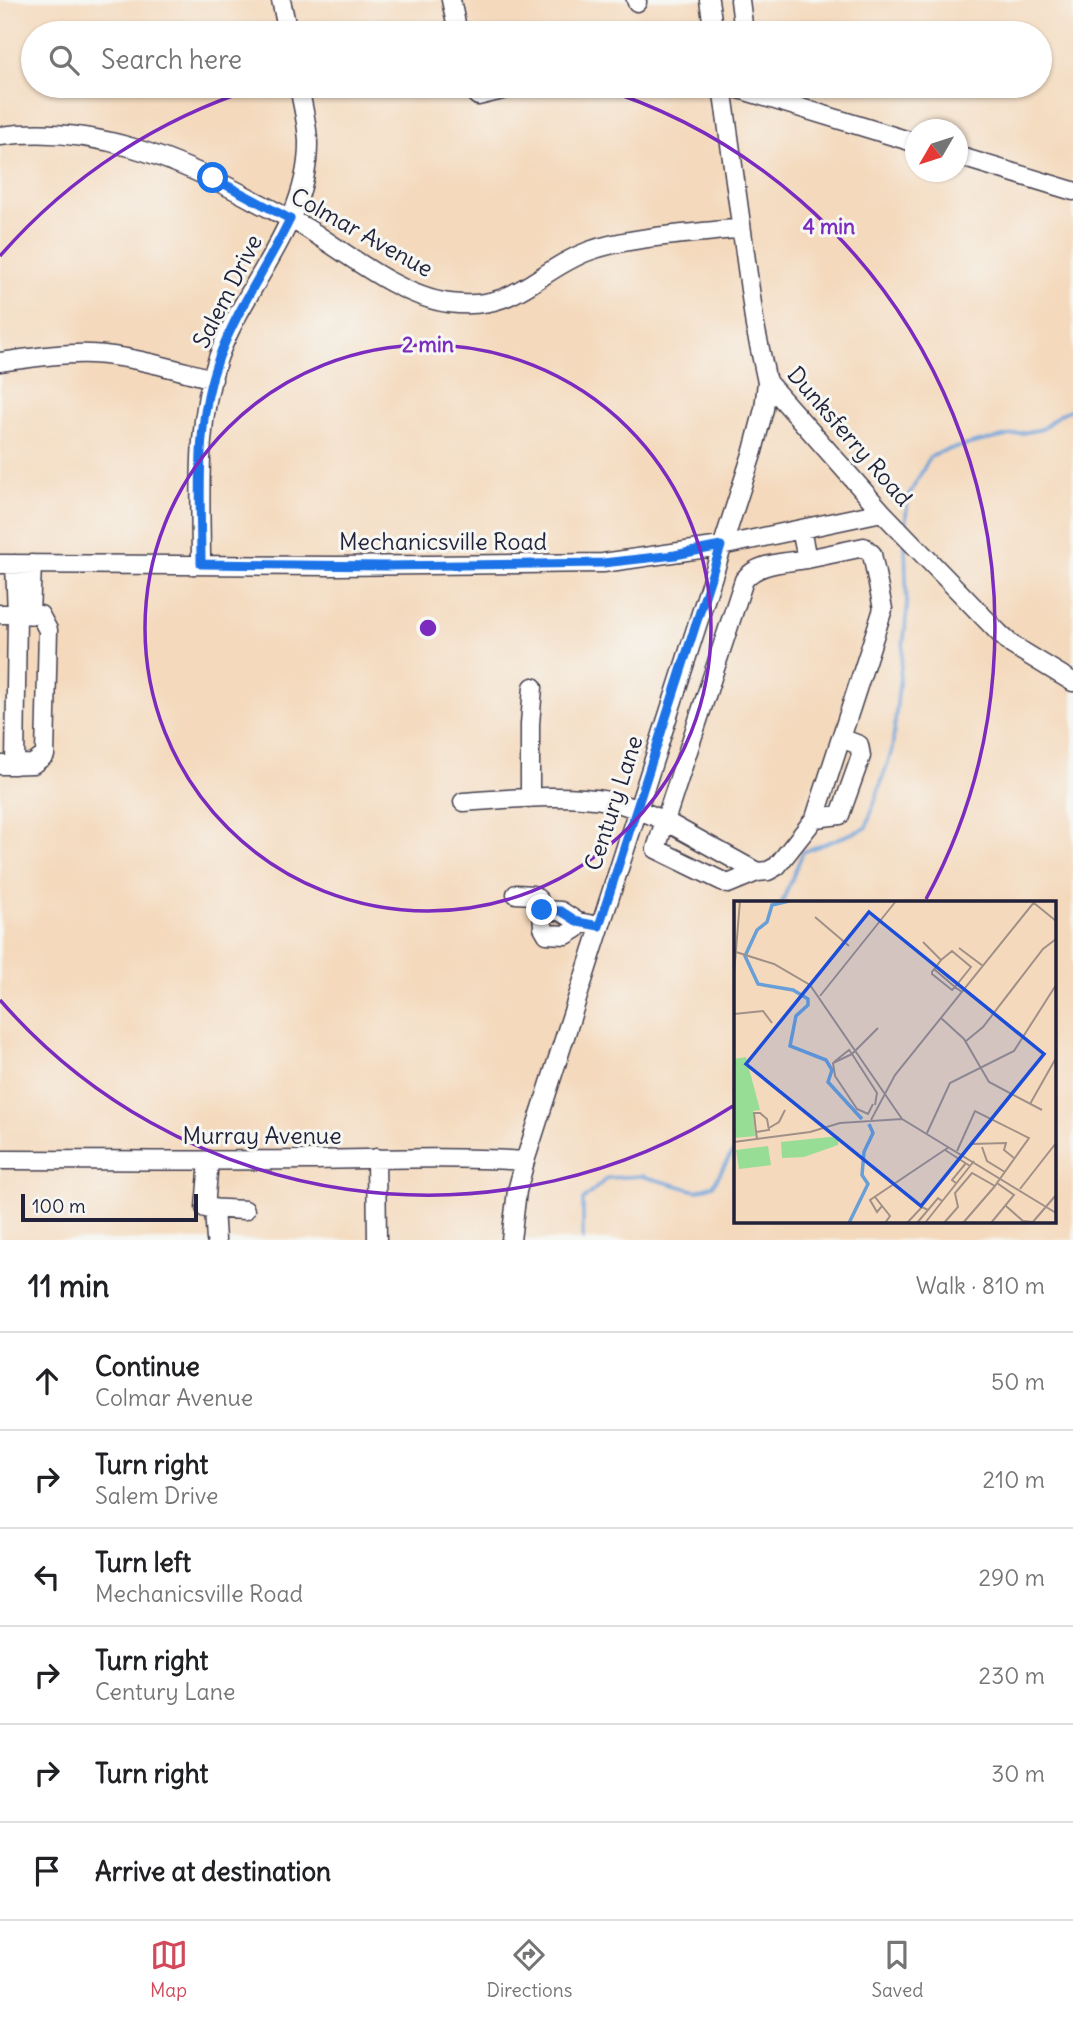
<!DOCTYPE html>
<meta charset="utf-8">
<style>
body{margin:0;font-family:Delius,sans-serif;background:#f6f6f6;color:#202124}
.compass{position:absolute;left:905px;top:119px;width:63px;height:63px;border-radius:50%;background:#fff;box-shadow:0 2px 5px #0004;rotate:231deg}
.scale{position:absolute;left:21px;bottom:18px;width:177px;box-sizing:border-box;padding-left:7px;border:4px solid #22223b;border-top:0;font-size:19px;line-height:24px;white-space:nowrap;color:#22223b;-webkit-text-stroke:5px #f6f6f2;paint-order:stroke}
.stop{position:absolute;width:21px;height:21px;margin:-16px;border:5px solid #1a73e8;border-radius:50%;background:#fff}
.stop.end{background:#1a73e8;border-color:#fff;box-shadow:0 2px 7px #0008}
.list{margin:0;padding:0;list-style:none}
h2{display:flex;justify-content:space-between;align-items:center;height:91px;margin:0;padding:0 28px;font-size:30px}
h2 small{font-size:23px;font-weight:400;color:#757577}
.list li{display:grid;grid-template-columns:46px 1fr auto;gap:21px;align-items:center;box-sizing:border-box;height:98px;padding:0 28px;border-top:2px solid #e0e0e0}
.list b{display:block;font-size:26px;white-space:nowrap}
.list p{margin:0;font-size:23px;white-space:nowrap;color:#757577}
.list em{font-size:23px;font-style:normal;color:#757577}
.icon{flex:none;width:38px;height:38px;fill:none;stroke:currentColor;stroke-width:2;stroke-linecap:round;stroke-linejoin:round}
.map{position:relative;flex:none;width:1073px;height:1240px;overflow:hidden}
.search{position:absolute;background:#fff;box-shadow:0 2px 5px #0004;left:21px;right:21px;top:21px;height:77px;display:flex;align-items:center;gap:18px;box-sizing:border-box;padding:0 24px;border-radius:38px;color:#757577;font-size:26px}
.sheet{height:679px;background:#fff}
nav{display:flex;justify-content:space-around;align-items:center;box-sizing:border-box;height:98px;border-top:2px solid #e0e0e0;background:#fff;font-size:19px;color:#757577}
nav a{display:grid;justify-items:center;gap:4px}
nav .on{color:#d1495b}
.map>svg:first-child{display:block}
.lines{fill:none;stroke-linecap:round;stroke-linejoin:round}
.stream{stroke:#699fd7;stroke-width:3.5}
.minor-casing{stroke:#423d4e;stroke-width:21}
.minor{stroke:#fff;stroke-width:18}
.route{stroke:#1a73e8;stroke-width:9}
.ring{fill:none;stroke:#7b2cbf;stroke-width:3.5}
.labels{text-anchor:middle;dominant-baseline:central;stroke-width:6;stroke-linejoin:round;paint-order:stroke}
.street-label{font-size:23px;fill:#22223b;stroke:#f6f6f2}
.inset-river{fill:none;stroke:#699fd7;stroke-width:3.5}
.inset-road{fill:none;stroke:#a09088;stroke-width:2}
.view{fill:#1d4ed8;fill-opacity:0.15;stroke:#1d4ed8;stroke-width:3.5}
.inset-edge{fill:none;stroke:#22223b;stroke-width:3.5}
.centre{fill:#7b2cbf;stroke:#f6f6f2;stroke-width:3.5}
.ring-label{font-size:21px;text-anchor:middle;font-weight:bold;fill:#7b2cbf;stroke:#f6f6f2;stroke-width:6;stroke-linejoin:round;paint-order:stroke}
</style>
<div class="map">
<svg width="1073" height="1240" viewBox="0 0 1073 1240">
<rect width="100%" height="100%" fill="#f6f6f2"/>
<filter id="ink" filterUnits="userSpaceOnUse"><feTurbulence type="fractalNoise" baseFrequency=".0143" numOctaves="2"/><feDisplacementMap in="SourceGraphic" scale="14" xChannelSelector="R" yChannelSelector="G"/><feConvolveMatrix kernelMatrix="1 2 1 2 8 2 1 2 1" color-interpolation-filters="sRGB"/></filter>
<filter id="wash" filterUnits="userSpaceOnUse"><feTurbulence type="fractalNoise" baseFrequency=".00686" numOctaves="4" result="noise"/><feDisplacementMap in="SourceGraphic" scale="28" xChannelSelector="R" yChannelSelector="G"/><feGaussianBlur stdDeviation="1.57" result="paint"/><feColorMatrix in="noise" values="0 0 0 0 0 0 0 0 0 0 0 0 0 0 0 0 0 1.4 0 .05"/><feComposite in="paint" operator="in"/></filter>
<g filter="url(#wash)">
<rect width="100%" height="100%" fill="#f4d9bc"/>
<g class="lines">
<path class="stream" d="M905 526 908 497 930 457 943 451 978 442 1042 429 1059 415 1073 408
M782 902 803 852 866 828 892 750 907 610 905 544
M583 1240V1200L607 1178 642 1176 697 1191 713 1185 732 1153 735 1152"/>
</g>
</g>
<g filter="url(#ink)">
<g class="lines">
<g class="minor-casing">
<path id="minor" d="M281 0 288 33
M451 0 458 33
M636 0 637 2
M709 0 714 33
M740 0 744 33
M468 86 478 96 519 86
M722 86 755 326 767 382 882 512 999 633 1012 645 1073 682
M729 86 916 143
M0 136C93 124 177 158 257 202 274 211 292 219 308 229 349 255 401 297 449 303 517 312 535 271 589 251 630 236 697 234 741 228
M958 156 1073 191
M0 362C30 358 61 353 91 354 133 356 173 369 213 379
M0 564 336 566 603 563 721 546 882 512
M201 564C201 495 195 425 218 358 244 285 308 224 308 144 308 125 302 104 299 86
M0 614H17L15 564
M30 614 32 564
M0 765 33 764 45 755 48 630 40 615 17 614 15 765
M530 798V724L533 687
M463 802C511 799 561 793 609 801 628 805 647 813 665 821L744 580C758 562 785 563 807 559L801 529
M815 818 840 815 861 756 859 745 841 738
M757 872 728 884 656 849 665 821 757 872 768 871 777 866 815 818 883 609 872 554 864 547 807 559
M516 894 533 895 539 900 542 910 561 911 578 922 599 926
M542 910 543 927 547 934 566 935 576 929 578 922
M376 1158 377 1240
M0 1160C103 1160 205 1161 308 1160 380 1159 452 1156 525 1161
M209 1160 205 1208 245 1210
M214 1208 216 1240
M511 1240 517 1191 525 1161 753 451 764 409 767 382"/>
</g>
<use href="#minor" class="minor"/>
</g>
</g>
<g class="lines" filter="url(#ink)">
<path class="route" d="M213 178 290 219C268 265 237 309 219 357 194 424 201 495 201 564L386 566 603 563 675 555 721 546 599 926 578 922 561 911 542 910"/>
</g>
<g class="ring">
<circle cx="428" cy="628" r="283"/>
<path d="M733 1106A567 567 0 0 1 0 1000M0 256A567 567 0 0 1 262 86M594 86A567 567 0 0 1 926 899"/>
</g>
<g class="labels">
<g class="street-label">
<text transform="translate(362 232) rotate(29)">Colmar Avenue</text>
<text transform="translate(227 291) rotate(-63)">Salem Drive</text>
<text transform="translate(850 436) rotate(49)">Dunksferry Road</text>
<text x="443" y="541">Mechanicsville Road</text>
<text transform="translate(613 803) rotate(-72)">Century Lane</text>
<text x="262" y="1135">Murray Avenue</text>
</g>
</g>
<g transform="translate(734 901)">
<rect width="322" height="322" fill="#f4d9bc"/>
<path d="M12 156 26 209 19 210 21 235 0 237V158ZM105 235 104 244 70 256 48 257 47 241ZM34 245 37 264 5 268 2 249Z" fill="#98dd95"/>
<path class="inset-river" d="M55 0 38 4 33 21 23 29 11 55 24 83 59 89 74 98V104L62 115 56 145 92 159 98 169 94 181 128 218M115 322 134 283 128 274 130 251 139 232 135 223"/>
<path class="inset-road" d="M300 2 322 20M81 16 115 45M189 41 207 59 198 71V73L218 89 221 86 200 68M225 47 249 65M2 51 40 63 76 84 168 218M207 59 218 50 237 66 221 86 228 91M0 73 6 0M86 95 162 0M0 113 29 110 38 122M207 117 230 138 255 181 308 209M232 140 249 126 309 48 322 38M100 161 115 149 118 153 99 162 101 175 123 208 134 213 139 203M296 203 322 157M141 204 143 192 118 153 144 127M137 219 161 174 301 0M35 227 45 221 51 209M22 231 35 229 33 218 26 212H20L22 231 23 238M193 232 216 182 280 150 322 84M0 241 76 231 106 222 168 218 322 312M237 243 272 242 270 249 280 257M248 246 253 260 271 271M211 249 236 265M223 250 241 210 295 237 263 282 280 294 257 322M222 282 218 279 232 262M286 288 322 242M141 296 156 315 151 322M148 305 143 311 136 299 215 246M272 305 289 320 299 321M173 322 188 306 194 309M183 322 204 297 208 300M191 322 240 260M210 322 224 306 221 292 238 272 261 285 263 282M229 322 261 285M298 322 322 294"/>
<path class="view" d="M135 11 310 153 187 305 12 163Z"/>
<rect width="322" height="322" class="inset-edge"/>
</g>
<circle cx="428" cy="628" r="10" class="centre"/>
<g class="ring-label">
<text x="829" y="234">4 min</text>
<text x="428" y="352">2 min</text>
</g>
</svg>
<svg class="compass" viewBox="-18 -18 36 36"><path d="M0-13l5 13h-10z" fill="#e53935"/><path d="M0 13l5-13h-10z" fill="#757577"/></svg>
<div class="scale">100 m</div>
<div class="stop" style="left:213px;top:178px"></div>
<div class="stop end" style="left:542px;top:910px"></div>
<div class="search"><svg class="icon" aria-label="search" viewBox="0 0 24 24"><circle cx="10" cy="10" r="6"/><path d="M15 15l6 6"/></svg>Search here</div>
</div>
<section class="sheet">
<h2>11 min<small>Walk · 810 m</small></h2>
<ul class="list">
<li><svg class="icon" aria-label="ahead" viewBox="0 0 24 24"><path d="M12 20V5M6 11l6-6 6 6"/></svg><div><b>Continue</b><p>Colmar Avenue</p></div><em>50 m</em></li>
<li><svg class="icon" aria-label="right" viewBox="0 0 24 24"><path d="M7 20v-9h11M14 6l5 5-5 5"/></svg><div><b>Turn right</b><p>Salem Drive</p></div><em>210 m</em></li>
<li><svg class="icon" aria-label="left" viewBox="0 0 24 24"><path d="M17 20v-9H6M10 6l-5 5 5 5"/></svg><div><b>Turn left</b><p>Mechanicsville Road</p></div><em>290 m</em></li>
<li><svg class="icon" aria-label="right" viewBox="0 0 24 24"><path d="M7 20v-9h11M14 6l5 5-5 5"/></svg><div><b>Turn right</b><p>Century Lane</p></div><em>230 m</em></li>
<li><svg class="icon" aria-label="right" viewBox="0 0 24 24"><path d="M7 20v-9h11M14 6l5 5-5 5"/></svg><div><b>Turn right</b></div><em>30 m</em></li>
<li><svg class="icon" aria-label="arrive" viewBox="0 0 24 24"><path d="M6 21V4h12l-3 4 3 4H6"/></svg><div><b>Arrive at destination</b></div></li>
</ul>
</section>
<nav>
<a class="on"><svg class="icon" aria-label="map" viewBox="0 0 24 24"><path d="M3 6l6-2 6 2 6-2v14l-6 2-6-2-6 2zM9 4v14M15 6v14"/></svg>Map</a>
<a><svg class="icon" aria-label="directions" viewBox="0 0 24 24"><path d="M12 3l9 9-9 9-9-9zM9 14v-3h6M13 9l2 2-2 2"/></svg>Directions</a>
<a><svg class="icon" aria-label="saved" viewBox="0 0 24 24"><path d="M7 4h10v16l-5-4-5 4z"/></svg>Saved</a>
</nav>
